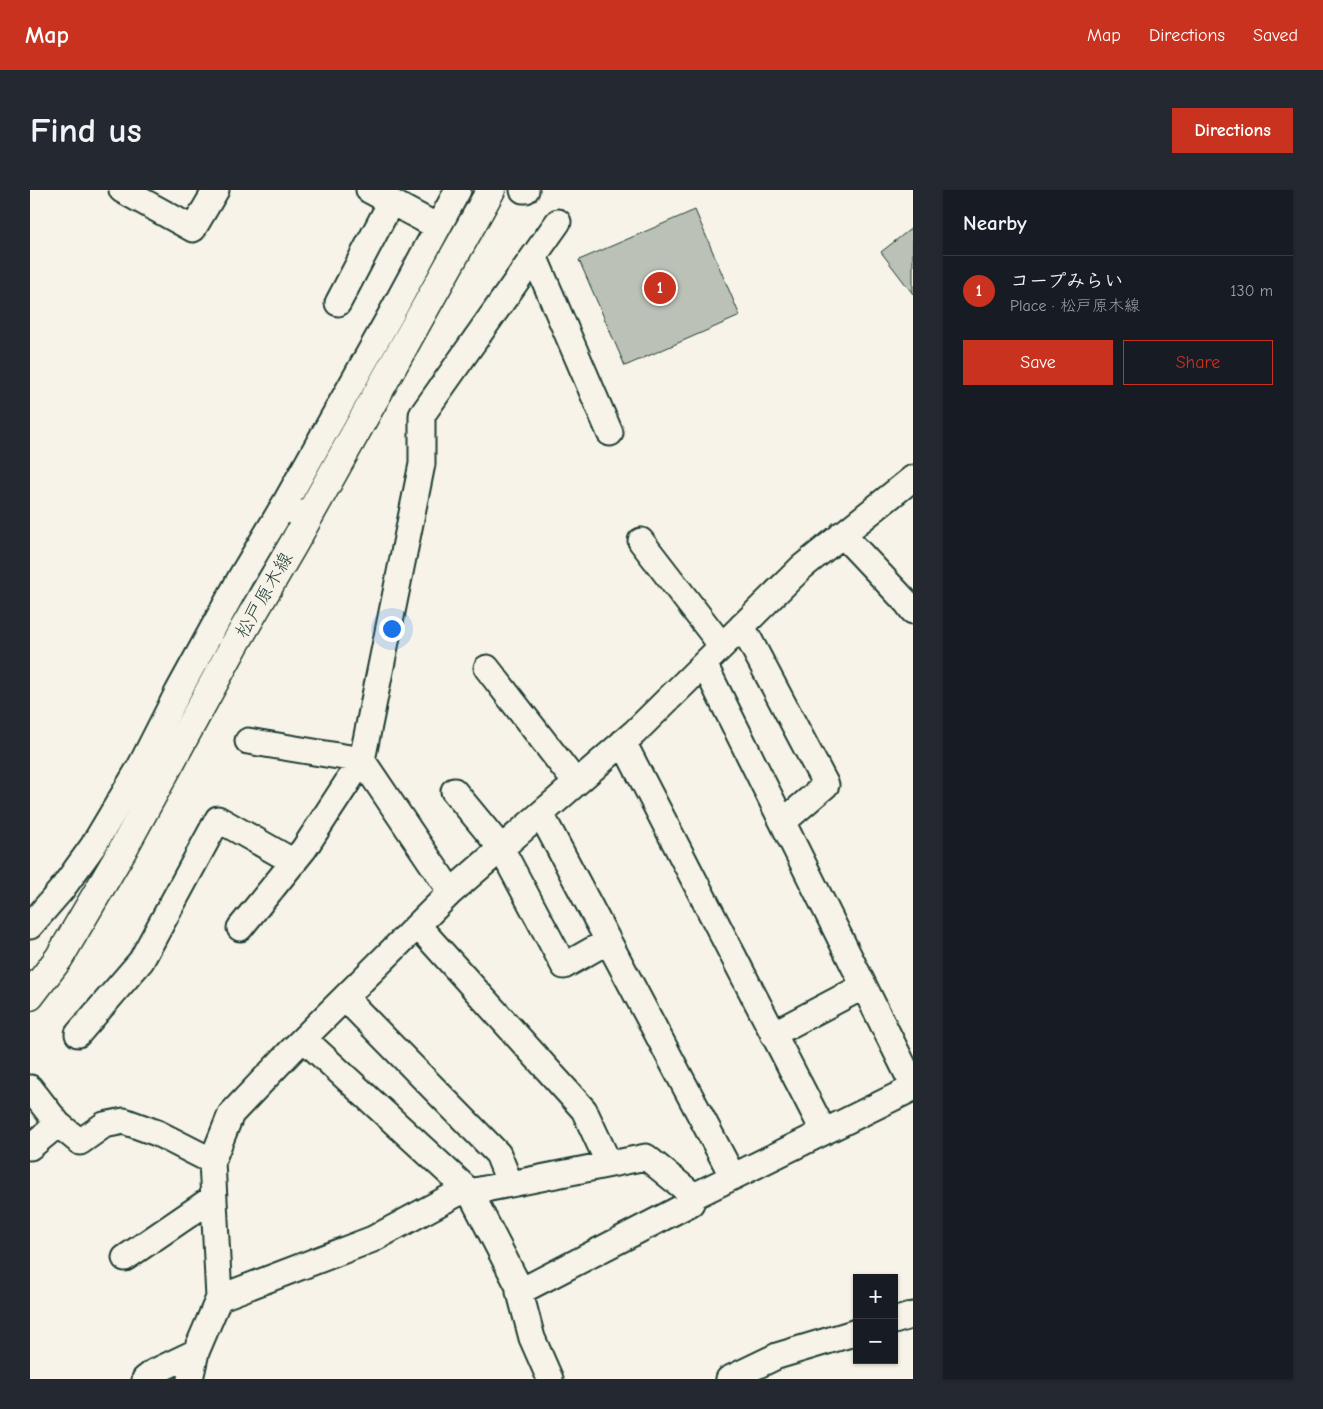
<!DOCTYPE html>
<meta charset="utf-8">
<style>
body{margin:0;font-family:"Comic Neue","Klee One",sans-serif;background:#242831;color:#f1f3f6}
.controls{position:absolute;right:15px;bottom:15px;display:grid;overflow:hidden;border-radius:0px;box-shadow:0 1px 4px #0004}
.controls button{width:45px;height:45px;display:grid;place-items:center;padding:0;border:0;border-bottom:1px solid #363941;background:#171b24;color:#f1f3f6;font:25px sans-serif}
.you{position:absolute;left:361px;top:438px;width:18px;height:18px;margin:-12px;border:4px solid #fff;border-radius:50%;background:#1a73e8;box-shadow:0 0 0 8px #1a73e833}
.badge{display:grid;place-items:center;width:32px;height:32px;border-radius:50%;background:#c8321e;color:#fff;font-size:16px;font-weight:700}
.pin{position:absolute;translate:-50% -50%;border:2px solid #fff;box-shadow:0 1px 5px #0006}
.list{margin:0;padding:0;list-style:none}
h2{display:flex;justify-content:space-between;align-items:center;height:65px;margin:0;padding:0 20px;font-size:21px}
h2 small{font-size:16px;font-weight:400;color:#9ea1a6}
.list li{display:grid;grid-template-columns:32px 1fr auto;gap:15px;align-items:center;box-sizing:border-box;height:70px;padding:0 20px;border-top:1px solid #363941}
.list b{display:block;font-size:19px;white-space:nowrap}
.list p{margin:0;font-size:16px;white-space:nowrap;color:#9ea1a6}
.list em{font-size:16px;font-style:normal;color:#9ea1a6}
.actions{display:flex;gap:10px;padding:15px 20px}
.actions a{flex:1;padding:11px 0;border:1px solid #c8321e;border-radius:0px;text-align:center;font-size:18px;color:#c8321e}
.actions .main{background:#c8321e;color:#fff}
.map{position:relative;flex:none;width:883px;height:1189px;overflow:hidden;border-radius:0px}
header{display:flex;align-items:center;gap:30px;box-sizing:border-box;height:70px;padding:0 25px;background:#c8321e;color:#fff}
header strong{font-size:24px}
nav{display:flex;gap:28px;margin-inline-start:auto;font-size:18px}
.intro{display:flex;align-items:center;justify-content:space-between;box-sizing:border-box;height:120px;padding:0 30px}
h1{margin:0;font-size:35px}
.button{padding:12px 22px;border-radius:0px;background:#c8321e;color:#fff;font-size:18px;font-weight:700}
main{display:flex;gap:30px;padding:0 30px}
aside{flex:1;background:#171b24;border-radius:0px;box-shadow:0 1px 4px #0004}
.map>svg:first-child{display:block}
.building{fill:#bbc1b6;stroke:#1f3d34}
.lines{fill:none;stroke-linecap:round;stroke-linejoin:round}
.minor-casing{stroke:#1f3d34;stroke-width:29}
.major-casing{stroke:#1f3d34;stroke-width:31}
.minor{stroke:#f7f3e8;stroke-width:25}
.major{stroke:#f7f3e8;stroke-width:28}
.labels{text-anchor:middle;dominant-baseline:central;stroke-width:4;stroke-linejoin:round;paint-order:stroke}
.street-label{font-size:19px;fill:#1f3d34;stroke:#f7f3e8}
</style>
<header>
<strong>Map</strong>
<nav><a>Map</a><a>Directions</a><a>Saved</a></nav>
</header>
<div class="intro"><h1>Find us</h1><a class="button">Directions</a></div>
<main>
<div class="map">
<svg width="883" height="1189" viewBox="0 0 883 1189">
<rect width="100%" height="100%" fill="#f7f3e8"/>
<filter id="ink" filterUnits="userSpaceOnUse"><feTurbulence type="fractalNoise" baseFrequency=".02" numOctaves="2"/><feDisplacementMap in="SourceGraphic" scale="10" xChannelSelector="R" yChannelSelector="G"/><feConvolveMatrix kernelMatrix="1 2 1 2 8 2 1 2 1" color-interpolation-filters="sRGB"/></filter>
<g filter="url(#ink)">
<path class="building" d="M665 20 710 126 595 176 549 70Z
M883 37V104L851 62Z"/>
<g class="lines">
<g class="minor-casing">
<path id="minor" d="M92 0 163 39 186 0
M339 0 408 37
M493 0H496
M504 66 580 243
M308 113 361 12
M267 323 254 315 360 126 428 0
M812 344 877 413 883 421
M611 351 692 456
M712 436 796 595 753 632
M674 474 883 895
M457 478 546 593
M593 552 794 942
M424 601 471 658 534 776 578 751
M511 624 703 987
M421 702 332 570 392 274V225L528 32
M0 736 32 699 63 656 110 577 148 502 211 387 254 315
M388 736 554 920 579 974
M210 738 274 659 332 570 218 551
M315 808 468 964 480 994
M48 844 111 771 188 629 264 672
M743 844 834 796
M274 849 440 1002 616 967 664 1006 883 898
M0 898 28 934 50 952 74 935 94 931 127 943 182 971
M0 957 28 934
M95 1068 183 1008
M489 1102 661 1013 664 1006
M189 1108 343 1049 428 1003 440 1002 488 1095 502 1148 520 1189
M864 1131 883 1125
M115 1189 124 1182 166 1162
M160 1189 166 1162 189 1108 182 971 201 924 261 861 421 702 605 542 772 377 883 288
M699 1189 747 1166 827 1142"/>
</g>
<g class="major-casing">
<path id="major" d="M0 806 29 768 92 661 204 456 264 353 461 0"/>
</g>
<use href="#minor" class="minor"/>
<use href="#major" class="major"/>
</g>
</g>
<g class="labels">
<g class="street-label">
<text transform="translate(234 405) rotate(-60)">松戸原木線</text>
</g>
</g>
</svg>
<div class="controls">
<button>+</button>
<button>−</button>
</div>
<div class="you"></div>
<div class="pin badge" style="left:630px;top:98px">1</div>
</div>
<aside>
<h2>Nearby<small></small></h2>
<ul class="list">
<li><span class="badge">1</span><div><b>コープみらい</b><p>Place · 松戸原木線</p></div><em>130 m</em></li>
</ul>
<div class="actions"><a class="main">Save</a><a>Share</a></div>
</aside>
</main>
